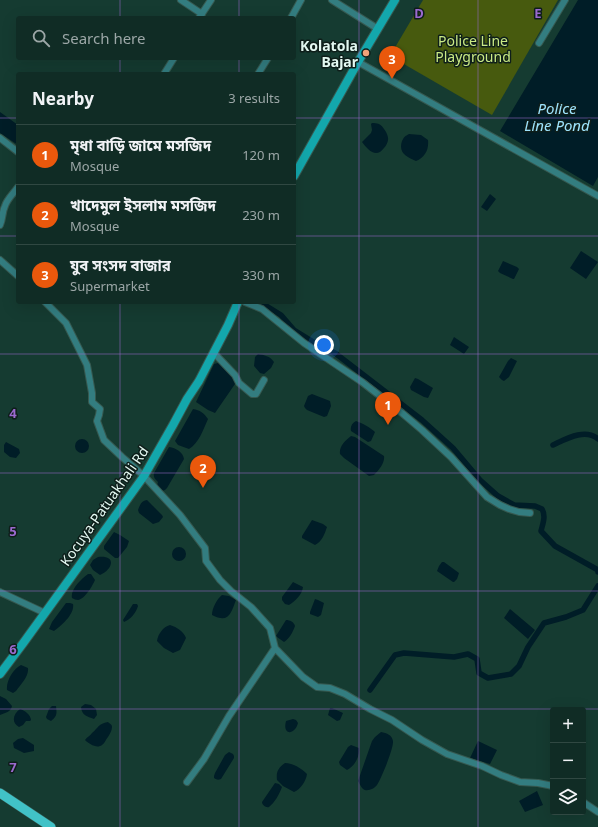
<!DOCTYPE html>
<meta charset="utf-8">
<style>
body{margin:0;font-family:"Noto Sans","Noto Sans Bengali",sans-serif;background:#19342d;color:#f1f3f6}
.controls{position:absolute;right:12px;bottom:12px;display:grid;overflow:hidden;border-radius:4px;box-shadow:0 4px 16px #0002}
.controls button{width:36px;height:36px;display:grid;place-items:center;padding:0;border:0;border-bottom:1px solid #304842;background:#102c25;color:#f1f3f6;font:20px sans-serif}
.you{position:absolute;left:324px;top:345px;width:14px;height:14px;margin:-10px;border:3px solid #fff;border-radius:50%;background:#1a73e8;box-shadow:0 0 0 6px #1a73e833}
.badge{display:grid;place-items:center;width:26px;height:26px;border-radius:50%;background:#ea580c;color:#fff;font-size:13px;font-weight:700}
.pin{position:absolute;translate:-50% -33px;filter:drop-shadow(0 1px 2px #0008)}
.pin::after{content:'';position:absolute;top:21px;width:14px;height:12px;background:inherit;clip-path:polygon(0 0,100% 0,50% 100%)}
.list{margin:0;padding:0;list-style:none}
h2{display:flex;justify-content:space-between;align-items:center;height:52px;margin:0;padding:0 16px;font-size:17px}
h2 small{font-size:13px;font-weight:400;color:#9ca7a7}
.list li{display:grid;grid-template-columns:26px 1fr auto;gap:12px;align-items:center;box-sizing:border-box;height:60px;padding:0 16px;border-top:1px solid #304842}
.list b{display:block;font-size:15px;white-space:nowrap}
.list p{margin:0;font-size:13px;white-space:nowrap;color:#9ca7a7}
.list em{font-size:13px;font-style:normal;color:#9ca7a7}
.icon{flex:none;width:22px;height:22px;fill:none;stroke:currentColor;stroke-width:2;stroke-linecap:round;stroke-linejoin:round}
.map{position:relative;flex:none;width:598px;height:827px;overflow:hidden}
.search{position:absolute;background:#102c25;box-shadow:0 4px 16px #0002;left:16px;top:16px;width:280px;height:44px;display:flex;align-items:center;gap:10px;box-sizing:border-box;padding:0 14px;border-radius:4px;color:#9ca7a7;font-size:15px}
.panel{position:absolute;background:#102c25;box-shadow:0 4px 16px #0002;left:16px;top:72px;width:280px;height:232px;border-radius:4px}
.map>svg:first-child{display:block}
.green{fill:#475a0e}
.water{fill:#001d27}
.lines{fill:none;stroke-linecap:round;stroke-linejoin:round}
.canal{stroke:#001d27;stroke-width:5.5}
.minor-casing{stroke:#365950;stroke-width:8}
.secondary-casing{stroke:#365950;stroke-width:10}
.primary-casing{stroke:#365950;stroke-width:10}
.minor{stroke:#337d80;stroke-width:6}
.secondary{stroke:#13a7ac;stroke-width:8}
.primary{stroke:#41c2c7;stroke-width:9}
.grid{fill:none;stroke:#9a69ce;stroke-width:1;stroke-opacity:0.55}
.poi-dot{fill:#f0a279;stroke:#0e1e1a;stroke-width:1.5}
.labels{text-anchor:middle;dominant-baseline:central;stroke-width:3;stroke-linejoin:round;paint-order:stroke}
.park-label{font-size:14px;fill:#caea85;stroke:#0e1e1a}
.poi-label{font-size:14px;font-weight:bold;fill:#e3f8f1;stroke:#0e1e1a;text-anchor:end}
.street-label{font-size:14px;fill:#e3f8f1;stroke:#0e1e1a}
.water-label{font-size:15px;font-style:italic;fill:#9de3fd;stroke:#0e1e1a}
.grid-label{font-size:13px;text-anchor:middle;font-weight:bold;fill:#9a69ce;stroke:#0e1e1a;stroke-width:3;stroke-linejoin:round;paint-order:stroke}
</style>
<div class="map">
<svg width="598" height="827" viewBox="0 0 598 827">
<rect width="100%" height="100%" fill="#153b31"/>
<path class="green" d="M423 0H558L492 115 390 56Z"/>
<path class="water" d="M578 0H598V177L593 186 500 131Z
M0 112 18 125V145L0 133Z
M372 123C375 123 376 123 379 124 383 126 389 135 388 140 388 142 386 146 384 148 376 159 368 150 362 142L371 133 372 130 371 124Z
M409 134 421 135 428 140C429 150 425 157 416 161 407 157 398 153 402 141 404 137 405 136 409 134Z
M490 194 496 199 487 211 481 207Z
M581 251 598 262 586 279 570 268Z
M503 261 517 267 519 269 514 279H513L500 273 498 271Z
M454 337 469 347 464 354 450 345Z
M258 354C264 355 270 356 274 362L271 368 264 374 260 373 254 366 255 357Z
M511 358 517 361 509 377 504 381 502 380 499 377 508 361Z
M218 363 225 367 237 380 235 384 215 413 208 410 196 402 214 364Z
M415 378 418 379 433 388 428 398 424 397 411 390 410 387Z
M312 394 330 401 331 406 327 416 324 417 307 410 305 408 304 406 308 396Z
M193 409C200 410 204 413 208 419 203 430 199 443 189 449L178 445 175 441Z
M356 421C362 423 371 428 375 432L371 441 368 442 351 431C350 427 352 423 356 421Z
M351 436 355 437 384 456C385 463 379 470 374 475L369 476 344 458 340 454C339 446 345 441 351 436Z
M75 446a7 7 0 1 1 14 0a7 7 0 1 1-14 0Z
M6 442 19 449 20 453 16 458 10 457 4 452V445Z
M169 447C176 448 183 452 184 459L167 488 165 490 162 491 157 486 158 482C155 479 153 477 154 473Z
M147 500 162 515 163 517 159 522 153 524 139 513 138 510C140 505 141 501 147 500Z
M312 520 323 524 327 527C325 533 322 542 315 545L302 538V536Z
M114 532 120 535 129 541 127 547 118 558H115L104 549V546Z
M172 554a7 7 0 1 1 14 0a7 7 0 1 1-14 0Z
M98 557C117 555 113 569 100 575L93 570 90 565 93 560Z
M442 562H444L459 573 457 579 454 582H453L437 571 439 566Z
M88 574H91L95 580C93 585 85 599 78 600 76 600 74 599 72 598 70 590 81 579 88 574Z
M293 582 303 587C302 595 295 601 289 605L285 604 282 600V597Z
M222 595 229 596 236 600C231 613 229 624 212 615 212 608 217 599 222 595Z
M315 599 318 600 324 603 321 615 318 617 310 614V612Z
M66 603H70L73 604C75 614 61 626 54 631L49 629 52 622Z
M133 604H137L138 606C136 613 131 619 124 622L123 620Z
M510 609 535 630 528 639 504 618Z
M286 620C290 620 294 622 295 626 293 632 289 639 284 642L277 637 276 636Z
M170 625C177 627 184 632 186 638L180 650 173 653 164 648 157 641C158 634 163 627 170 625Z
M21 665 28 668C29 676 21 684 16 691L13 693 7 690C6 681 13 669 21 665Z
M0 696 6 699 12 706C11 712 5 713 0 715Z
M85 704 91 705 96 709 97 715 94 719C87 716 82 716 81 707Z
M52 706H56C57 714 57 716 51 721L47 719 46 717 49 709Z
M330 708H332L343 713 340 720 337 721 328 715Z
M20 709C24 710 31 715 31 720L30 721H26L23 725 19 727C11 723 13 714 20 709Z
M293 719 296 720 298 723C295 735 282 736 286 721Z
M108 722C110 724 112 724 112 727 112 730 110 734 108 737 106 739 105 743 102 745 97 749 89 744 85 740 87 737 90 736 92 733 99 727 98 724 108 722Z
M381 732C387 733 392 735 393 741 394 748 381 779 377 785 374 789 367 792 363 789 361 787 359 783 358 781L372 741 375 737Z
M23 738 34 745V751L24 753 14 748 13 743 18 739Z
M478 741 497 750 490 764 470 758Z
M351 745 359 748C360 756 355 766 347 770L340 765 339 762 348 747Z
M229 752 233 754 234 756V758L221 779C218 780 217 780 214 778V776L215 773 225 755Z
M285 763C293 763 301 768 307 774 306 781 301 789 294 792L283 786 277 780C276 772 278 768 285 763Z
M275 783 279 784 282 787C279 795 275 802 269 807 266 808 262 805 262 802Z
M537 791 543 805 525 812 519 801Z"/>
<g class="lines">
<path class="canal" d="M260 302 281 315 294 330 315 343 335 353 422 420 453 448 480 480 498 496 514 505 535 506 542 509C546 516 543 523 541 531L555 546 598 570V572
M553 445C566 439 585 428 598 439
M370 690 395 655 404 653 454 657 468 654 477 659 479 673 488 678 511 674 519 666 528 647 544 623 566 617 583 610 598 586"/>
<g class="minor-casing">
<path id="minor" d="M181 0 202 14
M332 0 378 29
M199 18 211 0
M291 18 301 0
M539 43 565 0
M358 62 598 196
M164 74 174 58
M258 74 268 58
M0 138 18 152
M0 225C3 218 2 212 5 206 7 199 14 193 18 187
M0 260 18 276
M45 302 66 323 87 365 92 393V402L100 409 99 415 97 421 104 440 122 457 144 476 180 515 205 548 206 561 220 580 231 591 251 607 270 628 275 648
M245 302 262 309 304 343 362 382 402 413 422 430 451 457 487 497 500 505 509 509 519 512 530 513
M214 353 235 375 239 383 252 394H256L264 380
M0 592 45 613
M187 782 204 759 229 716 275 648 303 677 317 687 330 688 345 694 370 709 392 720 422 740 447 754 482 766 501 775 520 782 538 783 553 786
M583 802 598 812"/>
</g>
<g class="secondary-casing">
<path id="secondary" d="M294 176 358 62 395 0
M0 674 24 642 144 476 173 425 187 399 199 381 228 325 238 302"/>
</g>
<g class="primary-casing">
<path id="primary" d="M0 793 51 827"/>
</g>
<use href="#minor" class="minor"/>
<use href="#secondary" class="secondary"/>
<use href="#primary" class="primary"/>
</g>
<path class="grid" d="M120 0V18M239 0V18M359 0V827M478 0V827M120 58V74M239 58V74M0 118H18M294 118H598M0 236H18M294 236H598M120 302V827M239 302V827M0 354H598M0 473H598M0 591H598M0 709H598"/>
<circle class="poi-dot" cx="366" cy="53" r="4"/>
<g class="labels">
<g class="park-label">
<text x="473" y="40">Police Line<tspan x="473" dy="16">Playground</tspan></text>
</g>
<g class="poi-label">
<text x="358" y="45">Kolatola<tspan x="358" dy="16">Bajar</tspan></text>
</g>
<g class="street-label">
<text transform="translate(104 506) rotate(-55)">Kocuya-Patuakhali Rd</text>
</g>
<g class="water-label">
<text x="557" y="108">Police<tspan x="557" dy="17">Line Pond</tspan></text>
</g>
</g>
<g class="grid-label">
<text x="419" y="18">D</text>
<text x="538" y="18">E</text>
<text x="13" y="418">4</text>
<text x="13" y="536">5</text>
<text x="13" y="654">6</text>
<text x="13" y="772">7</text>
</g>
</svg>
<div class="controls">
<button>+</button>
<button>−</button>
<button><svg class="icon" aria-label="layers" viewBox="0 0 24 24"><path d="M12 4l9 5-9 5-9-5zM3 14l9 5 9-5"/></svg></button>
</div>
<div class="you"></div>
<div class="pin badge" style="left:388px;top:425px">1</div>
<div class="pin badge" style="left:203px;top:488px">2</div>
<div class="pin badge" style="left:392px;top:79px">3</div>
<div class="search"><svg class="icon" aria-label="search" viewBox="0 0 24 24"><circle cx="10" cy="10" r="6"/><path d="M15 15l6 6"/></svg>Search here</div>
<section class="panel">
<h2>Nearby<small>3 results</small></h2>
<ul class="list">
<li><span class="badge">1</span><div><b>মৃধা বাড়ি জামে মসজিদ</b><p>Mosque</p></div><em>120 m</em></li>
<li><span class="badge">2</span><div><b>খাদেমুল ইসলাম মসজিদ</b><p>Mosque</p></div><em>230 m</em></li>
<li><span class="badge">3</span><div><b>যুব সংসদ বাজার</b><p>Supermarket</p></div><em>330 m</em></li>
</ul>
</section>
</div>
